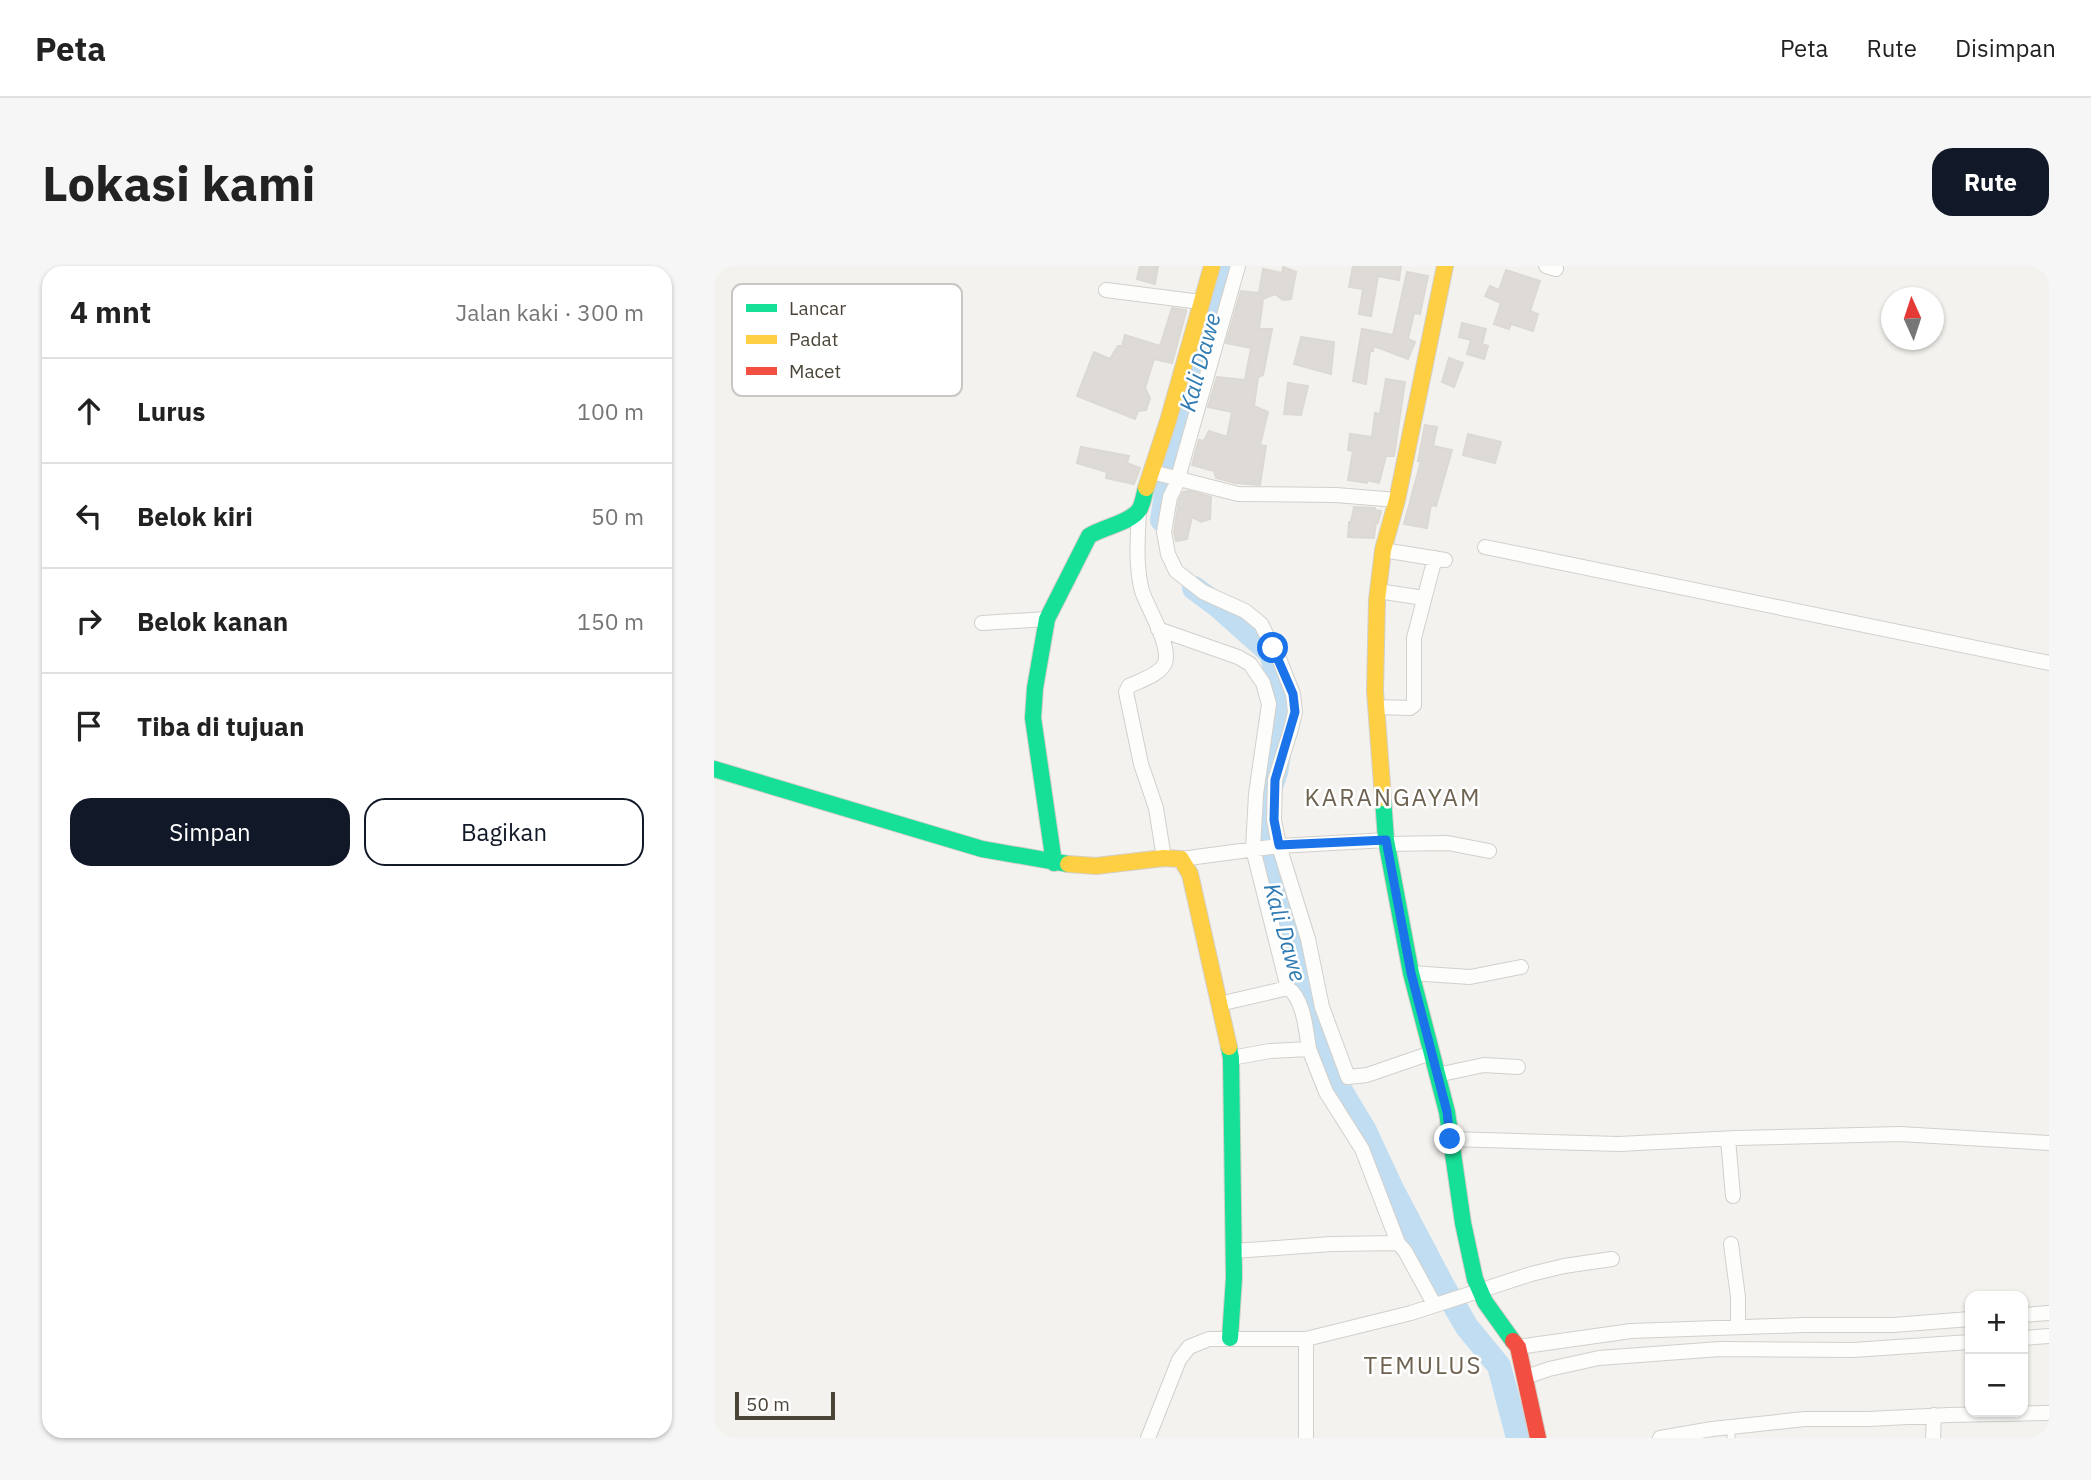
<!DOCTYPE html>
<html lang="id">
<meta charset="utf-8">
<style>
body{margin:0;font-family:"IBM Plex Sans",sans-serif;background:#f6f6f6;color:#222}
.controls{position:absolute;right:21px;bottom:21px;display:grid;overflow:hidden;border-radius:14px;box-shadow:0 2px 5px #0004}
.controls button{width:63px;height:63px;display:grid;place-items:center;padding:0;border:0;border-bottom:2px solid #e0e0e0;background:#fff;color:#222;font:35px sans-serif}
.compass{position:absolute;left:1167px;top:21px;width:63px;height:63px;border-radius:50%;background:#fff;box-shadow:0 2px 5px #0004;rotate:357deg}
.scale{position:absolute;left:21px;bottom:18px;width:100px;box-sizing:border-box;padding-left:7px;border:4px solid #4b4439;border-top:0;font-size:19px;line-height:24px;white-space:nowrap;color:#4b4439;-webkit-text-stroke:5px #fff;paint-order:stroke}
.stop{position:absolute;width:21px;height:21px;margin:-16px;border:5px solid #1a73e8;border-radius:50%;background:#fff}
.stop.end{background:#1a73e8;border-color:#fff;box-shadow:0 2px 7px #0008}
.list{margin:0;padding:0;list-style:none}
h2{display:flex;justify-content:space-between;align-items:center;height:91px;margin:0;padding:0 28px;font-size:30px}
h2 small{font-size:23px;font-weight:400;color:#767676}
.list li{display:grid;grid-template-columns:46px 1fr auto;gap:21px;align-items:center;box-sizing:border-box;height:105px;padding:0 28px;border-top:2px solid #e0e0e0}
.list b{display:block;font-size:26px;white-space:nowrap}
.list em{font-size:23px;font-style:normal;color:#767676}
.actions{display:flex;gap:14px;padding:21px 28px}
.actions a{flex:1;padding:16px 0;border:2px solid #111827;border-radius:21px;text-align:center;font-size:24px;color:#111827}
.actions .main{background:#111827;color:#fff}
.icon{flex:none;width:38px;height:38px;fill:none;stroke:currentColor;stroke-width:2;stroke-linecap:round;stroke-linejoin:round}
.map{position:relative;flex:none;width:1335px;height:1172px;overflow:hidden;border-radius:21px}
header{display:flex;align-items:center;gap:42px;box-sizing:border-box;height:98px;padding:0 35px;background:#fff;border-bottom:2px solid #e0e0e0}
header strong{font-size:33px}
nav{display:flex;gap:38px;margin-inline-start:auto;font-size:24px}
.intro{display:flex;align-items:center;justify-content:space-between;box-sizing:border-box;height:168px;padding:0 42px}
h1{margin:0;font-size:49px}
.button{padding:18px 32px;border-radius:21px;background:#111827;color:#fff;font-size:24px;font-weight:700}
main{display:flex;gap:42px;padding:0 42px}
aside{flex:1;background:#fff;border-radius:21px;box-shadow:0 2px 5px #0004}
.map>svg:first-child{display:block}
.lines{fill:none;stroke-linecap:round;stroke-linejoin:round}
.river{stroke:#c0ddf1;stroke-width:24}
.building{fill:#dedbd6;stroke:#dcd9d4;stroke-width:2}
.lane-casing{stroke:#d2d0cb;stroke-width:9}
.street-casing{stroke:#d2d0cb;stroke-width:16}
.fast-casing{stroke:#d3cfc5;stroke-width:18}
.slow-casing{stroke:#d3cfc5;stroke-width:18}
.jam-casing{stroke:#d3cfc5;stroke-width:18}
.lane{stroke:#fdfdfc;stroke-width:7}
.street{stroke:#fdfdfc;stroke-width:14}
.fast{stroke:#16e098;stroke-width:16}
.slow{stroke:#ffcf43;stroke-width:16}
.jam{stroke:#f24e42;stroke-width:16}
.route{stroke:#1a73e8;stroke-width:9}
.labels{text-anchor:middle;dominant-baseline:central;stroke-width:5;stroke-linejoin:round;paint-order:stroke}
.water-label{font-size:23px;font-style:italic;fill:#2e7ab2;stroke:#fff}
.quarter-label{font-size:24px;letter-spacing:2px;fill:#6e6250;stroke:#fff}
.key{fill:#fff;stroke:#c9c7c4;stroke-width:2}
.key-label{font-size:19px;fill:#4b4439}
</style>
<header>
<strong>Peta</strong>
<nav><a>Peta</a><a>Rute</a><a>Disimpan</a></nav>
</header>
<div class="intro"><h1>Lokasi kami</h1><a class="button">Rute</a></div>
<main>
<aside>
<h2>4 mnt<small>Jalan kaki · 300 m</small></h2>
<ul class="list">
<li><svg class="icon" aria-label="ahead" viewBox="0 0 24 24"><path d="M12 20V5M6 11l6-6 6 6"/></svg><div><b>Lurus</b></div><em>100 m</em></li>
<li><svg class="icon" aria-label="left" viewBox="0 0 24 24"><path d="M17 20v-9H6M10 6l-5 5 5 5"/></svg><div><b>Belok kiri</b></div><em>50 m</em></li>
<li><svg class="icon" aria-label="right" viewBox="0 0 24 24"><path d="M7 20v-9h11M14 6l5 5-5 5"/></svg><div><b>Belok kanan</b></div><em>150 m</em></li>
<li><svg class="icon" aria-label="arrive" viewBox="0 0 24 24"><path d="M6 21V4h12l-3 4 3 4H6"/></svg><div><b>Tiba di tujuan</b></div></li>
</ul>
<div class="actions"><a class="main">Simpan</a><a>Bagikan</a></div>
</aside>
<div class="map">
<svg width="1335" height="1172" viewBox="0 0 1335 1172">
<rect width="100%" height="100%" fill="#f4f2ee"/>
<g class="lines">
<path class="river" d="M448 254 456 202 510 0
M480 322 503 339 557 387 566 422 571 454 562 506 549 545V585L581 687 600 765 621 815 651 865 678 923 729 1020 753 1061 785 1100 804 1172"/>
</g>
<path class="building" d="M426 0H444L441 18 423 13Z
M639 0H687L685 14 664 10 657 50 645 48 649 23 635 21Z
M569 1 582 6 577 33 569 34 561 28 549 33 545 63H558L549 109 544 111 540 140 554 146 546 179 552 180 546 219 521 217 502 212 500 205 478 199 485 174 490 175 495 165 513 171 518 146 494 141 503 111 531 114 537 82 512 77 527 25 545 27 549 3 568 7Z
M792 4 826 15 816 45 824 48 819 65 797 58 795 63 780 58 787 37 771 30 776 20 785 24Z
M693 6 714 10 706 48 700 47 694 73 701 76 694 93 660 80 659 85H656L652 118 639 115 648 63 679 69Z
M458 42 472 44V46L458 97 440 93 431 122 436 132 432 144 424 145 421 153 363 130 380 86 396 93 404 80H408L411 69 446 80Z
M748 57 772 63 768 78 774 80 770 93 753 88 757 74 745 71Z
M587 71 620 76 617 108 580 98Z
M735 92 749 97 740 121 728 116Z
M672 113 691 116 680 190H672L665 217 654 214 653 217 634 214 639 185 634 184 636 168 658 171 661 147 666 148Z
M574 117 594 120 587 149 570 148Z
M711 159 723 161 719 180 738 184 722 240 717 239 713 262 690 258 707 195H704Z
M754 168 787 176 781 197 749 189Z
M367 181 415 190 413 197 426 202 420 218 392 212 393 206 363 197Z
M475 225 497 231 496 253 487 256 478 251 473 273 462 275 460 266 465 234 469 226Z
M640 241 661 242V244L667 245 664 257 662 256 660 272 634 271 635 256H637Z"/>
<g class="lines">
<g class="lane-casing">
<path id="lane" d="M1017 1161V1172"/>
</g>
<g class="street-casing">
<path id="street" d="M524 0 462 219 456 231 450 266 454 288 462 305 489 326 531 345 547 358 566 395 579 428 581 446 577 463 561 514 560 554 565 580 594 673 608 741 634 811 653 809 717 787
M832 0 842 3
M392 24 487 36
M438 206 524 228 622 229 683 234
M425 244C424 270 421 299 428 325 434 343 457 379 451 397 446 409 425 415 415 420L412 426 427 498 442 542 450 592
M771 281 1335 397
M669 284 731 294
M664 325 710 332
M268 357 333 353
M444 363 524 391 536 398 549 417 555 438 542 528 539 583 574 722
M663 441 696 442 700 439V372L721 292
M673 578 734 577 775 585
M467 593 565 580 672 574
M697 707 756 711 807 701
M505 738 574 722C590 733 592 765 595 783
M517 792 556 785 595 783 612 826 648 883 684 977
M723 809 770 799 804 801
M736 873 905 878 1022 872 1186 868 1335 877
M1014 873 1019 930
M1017 978 1024 1031V1061
M520 985 617 978 684 977 691 985 720 1038
M1309 1049 1335 1047
M1309 1072 1335 1070
M592 1073V1172
M804 1081 917 1065 1091 1059H1179L1256 1053
M812 1111 835 1103 885 1092 1006 1083 1139 1084 1256 1076
M434 1172 465 1094 475 1081 495 1073H592L697 1047 817 1008 850 1000 898 993
M946 1172 998 1163 1091 1153H1154L1235 1149 1335 1147
M1219 1172 1220 1149"/>
</g>
<g class="fast-casing">
<path id="fast" d="M0 503 268 583 354 598
M669 532 672 574 697 707 733 846 749 957 761 1013 771 1036 799 1075
M340 597 319 452 321 422 333 353 375 270C389 261 416 257 425 244 429 238 430 228 432 222
M515 781 517 792 520 1012 516 1072"/>
</g>
<g class="slow-casing">
<path id="slow" d="M432 222 454 155 498 0
M669 532 661 425 663 334 669 284 683 234 731 0
M354 598 382 600 450 592 467 593 476 608 515 781"/>
</g>
<g class="jam-casing">
<path id="jam" d="M799 1075 804 1081 824 1172"/>
</g>
<use href="#lane" class="lane"/>
<use href="#street" class="street"/>
<use href="#fast" class="fast"/>
<use href="#slow" class="slow"/>
<use href="#jam" class="jam"/>
</g>
<g class="lines">
<path class="route" d="M559 382 579 428 581 446 561 514 560 554 565 579 672 574 697 707 733 846 736 873"/>
</g>
<g class="labels">
<g class="water-label">
<text transform="translate(485 96) rotate(-75)">Kali Dawe</text>
<text transform="translate(572 666) rotate(74)">Kali Dawe</text>
</g>
<g class="quarter-label">
<text x="679" y="531">KARANGAYAM</text>
<text x="709" y="1099">TEMULUS</text>
</g>
</g>
<rect x="18" y="18" width="230" height="112" rx="10" class="key"/>
<rect x="32" y="38" width="31" height="8" fill="#16e098"/>
<rect x="32" y="69" width="31" height="9" fill="#ffcf43"/>
<rect x="32" y="101" width="31" height="8" fill="#f24e42"/>
<g class="key-label">
<text x="75" y="49">Lancar</text>
<text x="75" y="80">Padat</text>
<text x="75" y="112">Macet</text>
</g>
</svg>
<div class="controls">
<button>+</button>
<button>−</button>
</div>
<svg class="compass" viewBox="-18 -18 36 36"><path d="M0-13l5 13h-10z" fill="#e53935"/><path d="M0 13l5-13h-10z" fill="#767676"/></svg>
<div class="scale">50 m</div>
<div class="stop" style="left:559px;top:382px"></div>
<div class="stop end" style="left:736px;top:873px"></div>
</div>
</main>
